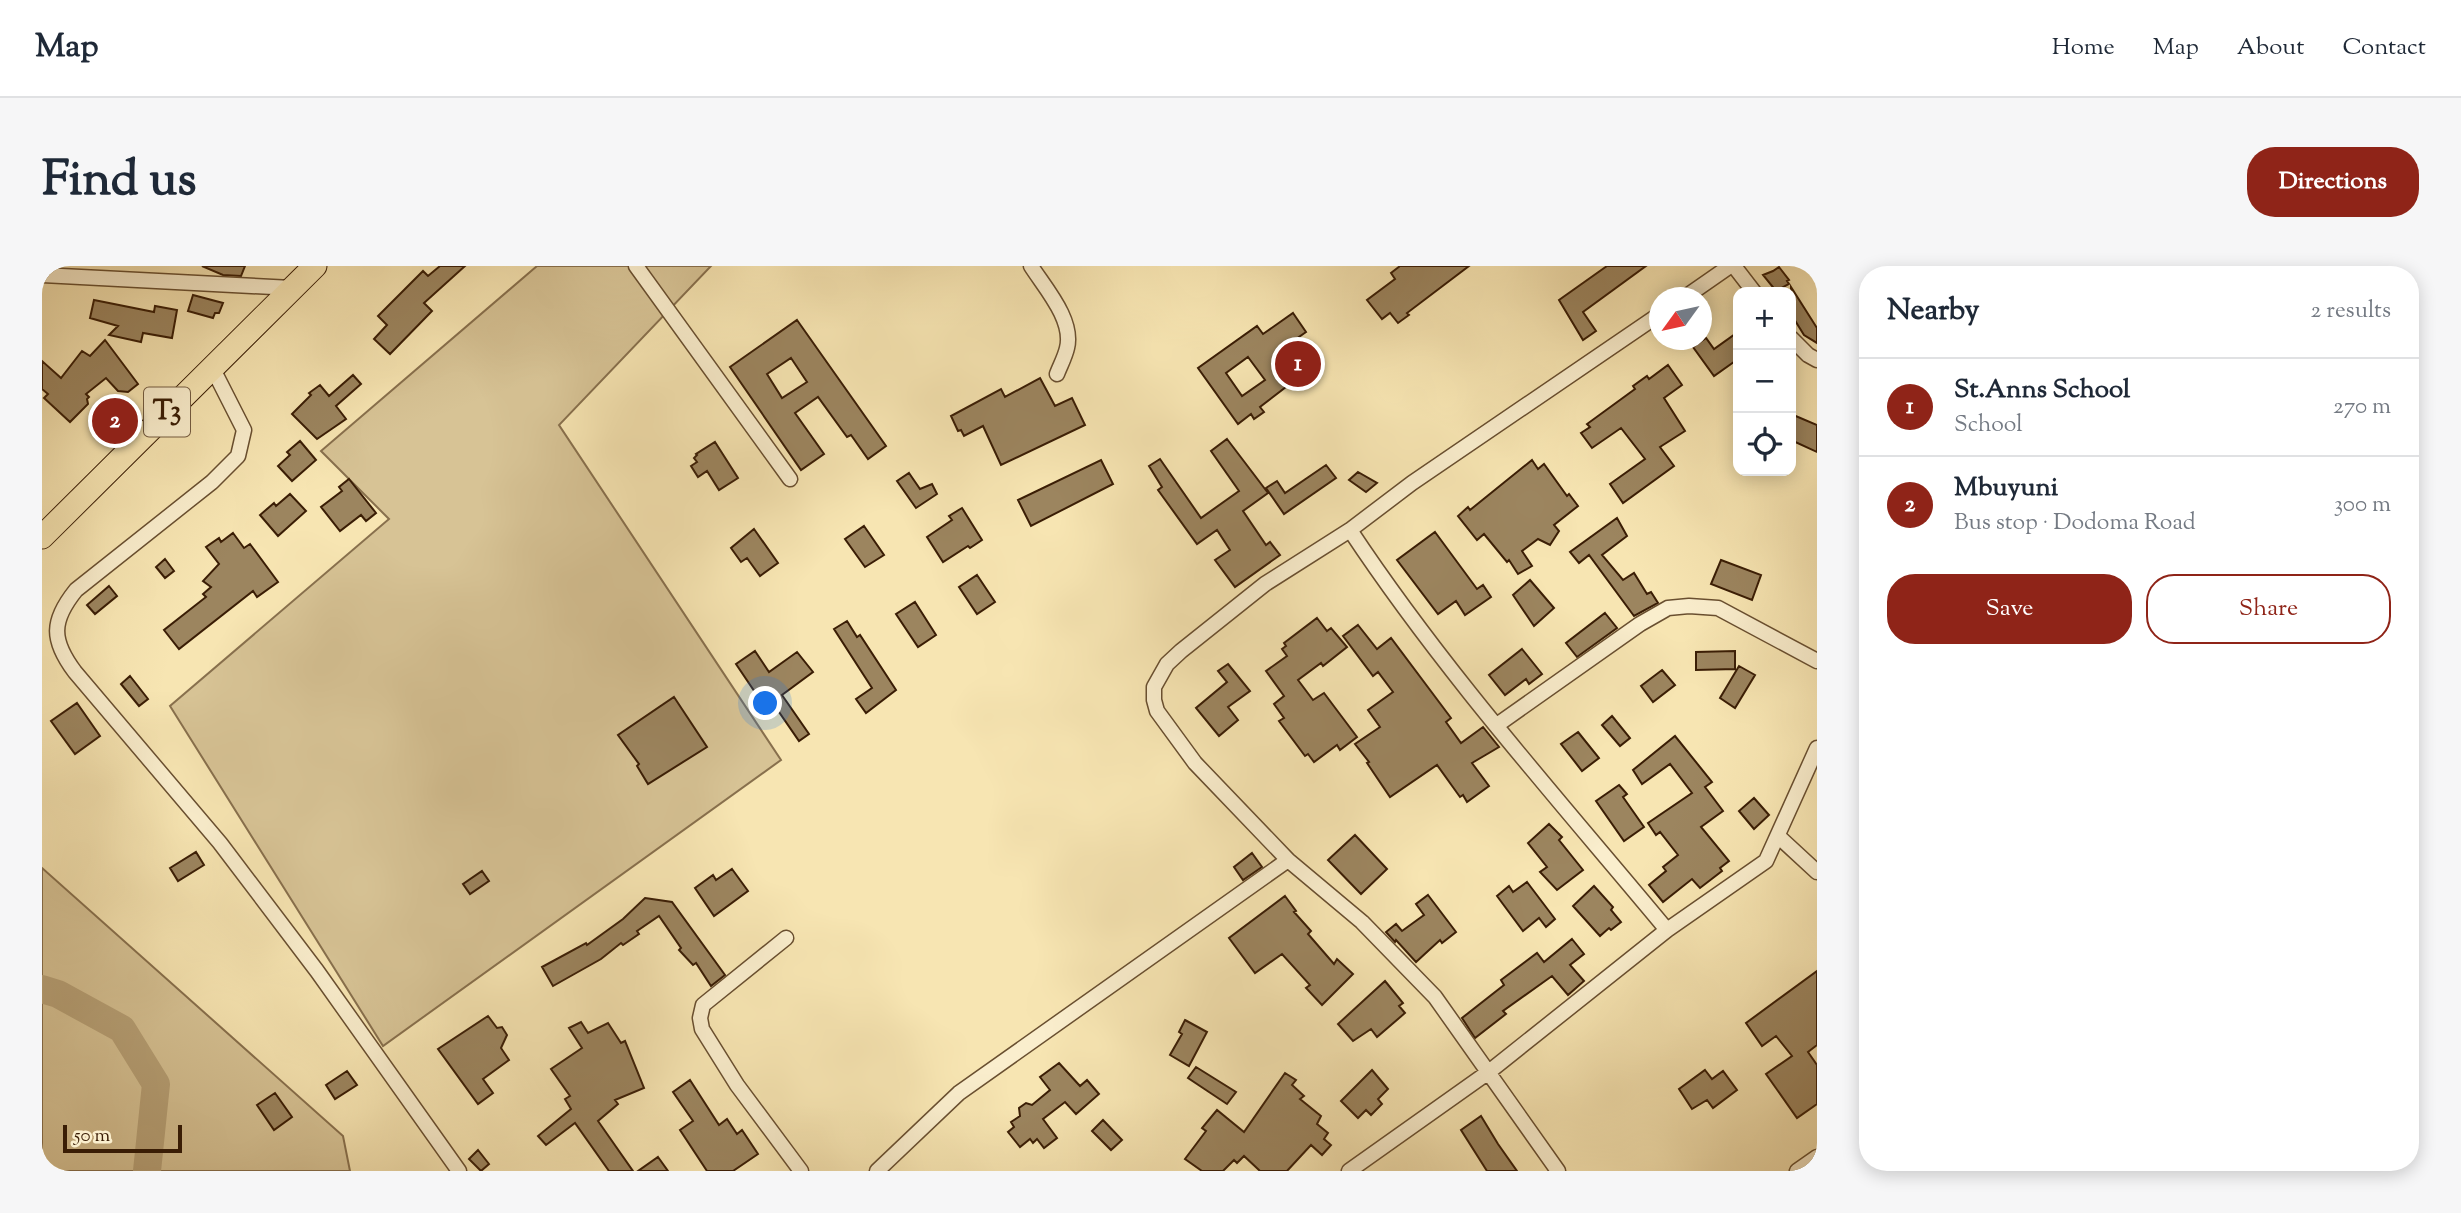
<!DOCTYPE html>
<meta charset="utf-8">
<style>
body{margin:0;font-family:"Sorts Mill Goudy",serif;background:#f6f6f7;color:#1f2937}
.controls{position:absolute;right:21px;top:21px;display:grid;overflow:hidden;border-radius:14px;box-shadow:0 4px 18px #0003}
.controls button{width:63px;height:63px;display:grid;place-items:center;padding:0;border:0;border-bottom:2px solid #e0e1e3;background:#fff;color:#1f2937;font:35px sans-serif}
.compass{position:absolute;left:1607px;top:21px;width:63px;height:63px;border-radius:50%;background:#fff;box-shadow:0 4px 18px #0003;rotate:237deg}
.scale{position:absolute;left:21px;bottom:18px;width:119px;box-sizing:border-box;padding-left:7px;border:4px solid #3a1d05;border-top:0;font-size:19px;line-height:24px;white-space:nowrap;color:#3a1d05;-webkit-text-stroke:5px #faeecd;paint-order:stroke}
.you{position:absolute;left:724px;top:438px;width:24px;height:24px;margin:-18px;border:5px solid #fff;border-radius:50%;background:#1a73e8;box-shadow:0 0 0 10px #1a73e833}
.badge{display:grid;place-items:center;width:46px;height:46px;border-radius:50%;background:#8f2418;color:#fff;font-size:23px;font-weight:700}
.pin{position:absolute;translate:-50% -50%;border:4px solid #fff;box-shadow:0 2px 7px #0006}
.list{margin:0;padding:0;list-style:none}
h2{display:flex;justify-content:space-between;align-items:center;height:91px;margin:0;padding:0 28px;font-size:30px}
h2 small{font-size:23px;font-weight:400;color:#747a83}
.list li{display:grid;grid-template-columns:46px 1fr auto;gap:21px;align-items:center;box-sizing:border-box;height:98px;padding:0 28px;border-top:2px solid #e0e1e3}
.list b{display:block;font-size:26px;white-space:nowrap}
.list p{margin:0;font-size:23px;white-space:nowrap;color:#747a83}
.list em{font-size:23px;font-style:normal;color:#747a83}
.actions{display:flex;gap:14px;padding:21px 28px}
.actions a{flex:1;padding:16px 0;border:2px solid #8f2418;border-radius:28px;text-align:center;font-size:24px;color:#8f2418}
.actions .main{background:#8f2418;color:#fff}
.icon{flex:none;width:38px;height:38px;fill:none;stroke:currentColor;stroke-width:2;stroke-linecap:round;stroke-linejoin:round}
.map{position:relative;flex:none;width:1775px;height:905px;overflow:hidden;border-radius:28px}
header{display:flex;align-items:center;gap:42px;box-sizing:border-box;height:98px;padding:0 35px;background:#fff;border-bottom:2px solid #e0e1e3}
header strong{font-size:33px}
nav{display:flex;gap:38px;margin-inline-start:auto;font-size:24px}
.intro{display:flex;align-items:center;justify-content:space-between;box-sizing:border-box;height:168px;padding:0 42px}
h1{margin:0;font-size:49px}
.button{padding:18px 32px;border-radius:28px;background:#8f2418;color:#fff;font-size:24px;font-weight:700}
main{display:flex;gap:42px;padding:0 42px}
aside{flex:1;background:#fff;border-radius:28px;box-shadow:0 4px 18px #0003}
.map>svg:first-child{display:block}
.green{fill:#d7c395;stroke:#88704d;stroke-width:2}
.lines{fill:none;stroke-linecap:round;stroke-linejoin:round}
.river{stroke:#b7a177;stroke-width:28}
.building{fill:#9c855f;stroke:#3a1d05;stroke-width:2;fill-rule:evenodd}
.minor-casing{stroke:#694f30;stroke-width:17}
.trunk-casing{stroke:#3a1d05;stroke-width:25}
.minor{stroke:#faeecd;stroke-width:14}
.trunk{stroke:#f7e5b2;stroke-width:23}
.labels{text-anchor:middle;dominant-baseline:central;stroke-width:6;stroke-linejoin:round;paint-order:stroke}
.shield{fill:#faeecd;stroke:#745c41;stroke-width:2}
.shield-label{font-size:28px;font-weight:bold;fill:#3a1d05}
</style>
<header>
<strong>Map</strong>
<nav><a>Home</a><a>Map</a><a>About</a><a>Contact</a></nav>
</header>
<div class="intro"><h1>Find us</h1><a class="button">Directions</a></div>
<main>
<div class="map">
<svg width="1775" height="905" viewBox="0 0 1775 905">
<rect width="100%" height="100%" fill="#f7e5b2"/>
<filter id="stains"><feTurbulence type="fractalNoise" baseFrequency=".00286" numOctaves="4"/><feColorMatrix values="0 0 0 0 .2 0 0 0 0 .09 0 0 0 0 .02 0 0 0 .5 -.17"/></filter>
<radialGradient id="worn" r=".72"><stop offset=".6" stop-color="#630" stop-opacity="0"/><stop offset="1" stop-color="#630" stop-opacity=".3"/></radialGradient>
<path class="green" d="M495 0H669L517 159 739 494 341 780 128 440 347 253 279 185Z
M0 602 301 870 308 905H0Z"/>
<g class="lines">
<path class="river" d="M0 723 16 728 80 763 114 818 105 905"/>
</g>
<path class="building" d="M160 0H203L199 10 181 9Z
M398 0H423L382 37 390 45 348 88 332 73 345 59 336 50 381 5 386 10Z
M1358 0H1427L1365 47 1367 49 1356 57 1348 47 1340 53 1325 34 1353 13 1349 7Z
M1565 0H1604L1541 46 1554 65 1541 74 1517 34Z
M1737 1 1747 14 1745 15 1747 18 1734 25 1721 9 1731 5Z
M1749 21 1775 62V77L1762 69 1749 48Z
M151 29 181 37 177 47H173L171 52 146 45Z
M52 34 112 46 113 40 135 44 130 72 101 67 99 76 67 69 76 60 48 52Z
M1251 47 1264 66 1234 87 1253 114 1218 141 1222 146 1212 153 1209 148 1196 158 1156 102 1215 60 1221 68ZM1206 91 1223 114 1200 130 1184 107Z
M755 54 844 180 826 193 809 169 805 171 776 131 753 147 782 188 759 204 688 101ZM749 92 765 116 740 132 725 108Z
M1696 66V93L1672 110 1651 81 1664 72 1672 83Z
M63 74 96 118 86 126 76 125 64 112 44 128 47 131 45 133 46 138 28 156 2 132 6 128 0 123V95L19 112 40 85 48 90Z
M1626 99 1640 119 1622 132 1643 165 1618 181 1632 200 1581 237 1568 218 1603 193 1579 162 1550 182 1539 167 1548 161 1545 158 1593 123 1591 120 1605 110 1607 113Z
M311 109 319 118 294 140 304 153 275 173 250 148 269 129 267 127 278 119 287 130Z
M998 112 1013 140 1030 132 1043 159 959 199 941 160 922 170 919 164 916 165 909 150 959 123 963 131Z
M1749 148 1775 159V186L1749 174Z
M1185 173 1226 227 1201 245 1224 279 1228 276 1238 289 1193 321 1173 294 1188 284 1175 264 1155 278 1116 224 1120 221 1107 200 1118 193 1159 252 1197 225 1169 185Z
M258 175 274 194 250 215 236 200 248 189 245 186Z
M673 176 696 212 677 224 665 205 656 211 649 200 655 196 652 192 655 189 654 188Z
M1059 194 1071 218 989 260 976 234Z
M1490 194 1496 203 1502 198 1525 230 1527 228 1536 240 1512 259 1517 265 1508 279 1496 273 1480 285 1490 300 1476 308 1467 294 1465 296 1442 268 1435 274 1416 250 1426 241 1428 244Z
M1284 199 1294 212 1242 248 1224 222 1235 215 1243 227Z
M1316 206 1335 217 1324 226 1307 214Z
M867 207 878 223 890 218 895 228 874 242 855 215Z
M307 213 334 247 324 255 319 249 298 265 279 241 300 225 297 221Z
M248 228 264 245 236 270 218 249 232 237 234 240Z
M920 242 940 274 928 282 926 280 901 296 885 271 910 254 907 250Z
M1575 252 1585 270 1560 289 1581 314 1592 307 1605 328 1609 326 1616 337 1592 350 1547 289 1537 297 1528 286Z
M822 260 842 289 823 301 803 273Z
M712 263 736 297 718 310 705 292 699 296 689 282Z
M1393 266 1435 323 1441 319 1449 331 1423 349 1414 335 1396 348 1355 294Z
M191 267 202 282 208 278 236 316 215 331 211 325 137 383 122 364 164 331 161 328 169 321 161 315 177 298 164 281 177 272 179 276Z
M123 293 132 305 123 312 114 301Z
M1679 294 1719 309 1710 334 1669 318Z
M935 309 953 336 935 348 917 321Z
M1488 314 1512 342 1492 360 1471 329Z
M67 320 75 330 53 348 45 339Z
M873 336 894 369 876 381 854 348Z
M1563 347 1575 362 1535 391 1524 377Z
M1275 352 1285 365 1289 362 1305 381 1281 400 1279 397 1256 414 1271 434 1282 427 1315 471 1298 484 1295 479 1272 496 1266 488 1263 490 1237 455 1242 452 1232 438 1242 430 1224 405 1245 390 1240 383 1244 380 1242 377Z
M805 355 815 371 818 369 854 424 824 447 814 433 830 422 792 363Z
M1316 359 1335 383 1349 372 1409 452 1404 456 1419 477 1441 461 1457 481 1430 497 1447 520 1425 536 1421 529 1418 531 1395 499 1348 531 1325 497 1327 496 1313 478 1338 461 1326 444 1351 426 1336 406 1331 410 1301 370Z
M1480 383 1500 408 1487 418 1484 413 1463 429 1447 409Z
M713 385 727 406 755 386 771 406 740 429 767 468 757 475 728 433 721 438 694 398Z
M1693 385V403L1654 404V386Z
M1186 398 1208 425 1186 441 1196 454 1177 470 1154 442 1185 416 1176 405Z
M1697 400 1713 409 1693 442 1678 432Z
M1620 404 1633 419 1611 436 1599 420Z
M88 410 106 433 97 440 79 418Z
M632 431 665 481 606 518 595 500 597 498 576 469Z
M35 437 58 470 33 488 9 455Z
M1570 450 1588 472 1578 480 1560 459Z
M1536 466 1557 492 1540 505 1519 478Z
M1633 470 1670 516 1663 521 1681 545 1659 561 1687 595 1678 602 1680 605 1658 622 1650 613 1621 636 1607 619 1624 605 1621 601 1636 589 1618 566 1614 569 1606 557 1650 527 1628 498 1600 518 1591 504Z
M1577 519 1585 528 1581 531 1602 561 1582 575 1554 535Z
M1712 532 1727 549 1712 563 1697 545Z
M1507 558 1520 571 1517 574 1541 604 1515 624 1498 606 1505 601 1486 577Z
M1313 569 1345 603 1319 628 1286 594Z
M154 586 162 599 136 615 128 602Z
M1210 587 1220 601 1201 614 1192 601Z
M690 603 706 625 672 650 653 622 671 609 674 614Z
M440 605 447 615 428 628 421 618Z
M1485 616 1513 653 1504 661 1497 652 1481 665 1455 630 1467 620 1471 626Z
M1552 620 1571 641 1569 644 1579 656 1569 664 1567 662 1558 670 1531 640Z
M1386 629 1414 666 1400 677 1398 674 1374 696 1354 674 1353 676 1344 666 1354 658 1360 665 1382 649 1374 638Z
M1243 630 1254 645 1252 646 1269 665 1266 668 1292 698 1295 693 1311 708 1280 739 1264 722 1268 719 1240 688 1213 707 1187 672Z
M603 632 630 636 683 709 669 720 654 697 651 699 637 684 639 682 617 650 595 665 597 668 581 679 579 677 559 693 511 720 500 701 544 677 545 679 581 653Z
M1530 673 1542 688 1528 699 1542 715 1526 729 1510 710 1461 745 1464 748 1433 772 1420 752 1462 719 1459 714 1495 687 1502 696Z
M1775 705V779L1766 786 1775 799V838L1755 852 1724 808 1750 790 1734 770 1720 780 1704 757Z
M1343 715 1361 737 1357 740 1363 747 1335 771 1329 763 1311 775 1296 758Z
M446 750 455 762 460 761 465 769 459 782 467 794 441 813 451 827 436 838 396 783Z
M1143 754 1165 766 1147 800 1128 789 1140 768 1137 766Z
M539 756 546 767 566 757 579 777 583 775 602 822 573 834 576 838 556 855 591 905H567L533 857 504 879 496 870 529 843 523 833 528 830 509 803 540 782 527 762Z
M1017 797 1038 820 1045 814 1057 828 1034 848 1023 836 1001 853 1015 872 1002 882 995 873 991 877 988 873 978 881 966 866 972 861 969 856 978 850 977 842 984 837 990 839 1008 824 998 811Z
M1154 801 1194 826 1185 838 1146 812Z
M1330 804 1346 823 1336 833 1340 838 1329 849 1324 844 1316 852 1299 835Z
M1663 804 1670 813 1681 805 1695 824 1671 842 1665 834 1650 843 1637 823Z
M305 805 315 819 293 833 284 819Z
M1243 807 1254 814 1250 819 1262 830 1258 833 1279 850 1275 858 1286 867 1282 873 1289 879 1280 889 1269 879 1245 905H1218L1202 890 1195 897 1192 894 1181 905H1160L1143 893 1164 865 1160 862 1175 844 1202 866Z
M648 814 677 859 685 853 695 868 700 864 716 888 691 905H665L638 864 651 855 631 826Z
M233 827 250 851 232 864 215 839Z
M1439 850 1456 878 1475 905H1445L1419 864Z
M1061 854 1080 874 1069 884 1050 865Z
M436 884 447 898 439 905 427 893Z
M616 891 626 905H596Z"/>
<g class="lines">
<g class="minor-casing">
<path id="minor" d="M594 0 748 213
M989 0C1003 22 1032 54 1025 82 1023 91 1018 100 1015 108
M1692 0 1712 26
M0 9 250 22
M1642 32 1688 0
M1618 48 1370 217 1308 264C1402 406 1517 534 1625 664
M1749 72 1766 89 1775 94
M170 101 202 164 196 190 170 216 34 324C9 355 9 374 33 406L178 577 275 705 417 905
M1308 264 1223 318 1139 385 1125 398 1112 421V434L1115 445 1153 497 1246 594 1320 656 1393 731 1516 905
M1455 459 1598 358 1626 342 1647 340 1676 342 1775 395
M1737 571 1775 606
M744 672 661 739 658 752 660 763 695 819 759 905
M835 905 917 827 1246 594
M1307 905 1448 805 1625 664 1724 595 1775 482
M1755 905 1775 891"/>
</g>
<g class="trunk-casing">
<path id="trunk" d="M0 271 273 0"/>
</g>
<use href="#minor" class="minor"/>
<use href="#trunk" class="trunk"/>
</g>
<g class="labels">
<rect class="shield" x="102" y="121.5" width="46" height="49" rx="5"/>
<g class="shield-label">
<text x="125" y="146">T3</text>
</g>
</g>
<rect width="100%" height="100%" filter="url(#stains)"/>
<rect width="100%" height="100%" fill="url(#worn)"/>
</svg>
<div class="controls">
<button>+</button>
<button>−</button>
<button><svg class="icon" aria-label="locate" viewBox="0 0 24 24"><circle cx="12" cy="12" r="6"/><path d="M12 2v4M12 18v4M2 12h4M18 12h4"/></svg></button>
</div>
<svg class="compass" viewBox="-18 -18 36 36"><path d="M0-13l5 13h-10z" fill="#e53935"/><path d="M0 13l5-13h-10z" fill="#747a83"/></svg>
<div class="scale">50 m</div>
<div class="you"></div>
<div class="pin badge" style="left:1256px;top:98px">1</div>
<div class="pin badge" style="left:73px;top:155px">2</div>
</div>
<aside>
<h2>Nearby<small>2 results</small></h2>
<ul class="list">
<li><span class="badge">1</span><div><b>St.Anns School</b><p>School</p></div><em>270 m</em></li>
<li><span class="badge">2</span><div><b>Mbuyuni</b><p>Bus stop · Dodoma Road</p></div><em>300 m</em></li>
</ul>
<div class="actions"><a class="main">Save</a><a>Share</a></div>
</aside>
</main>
